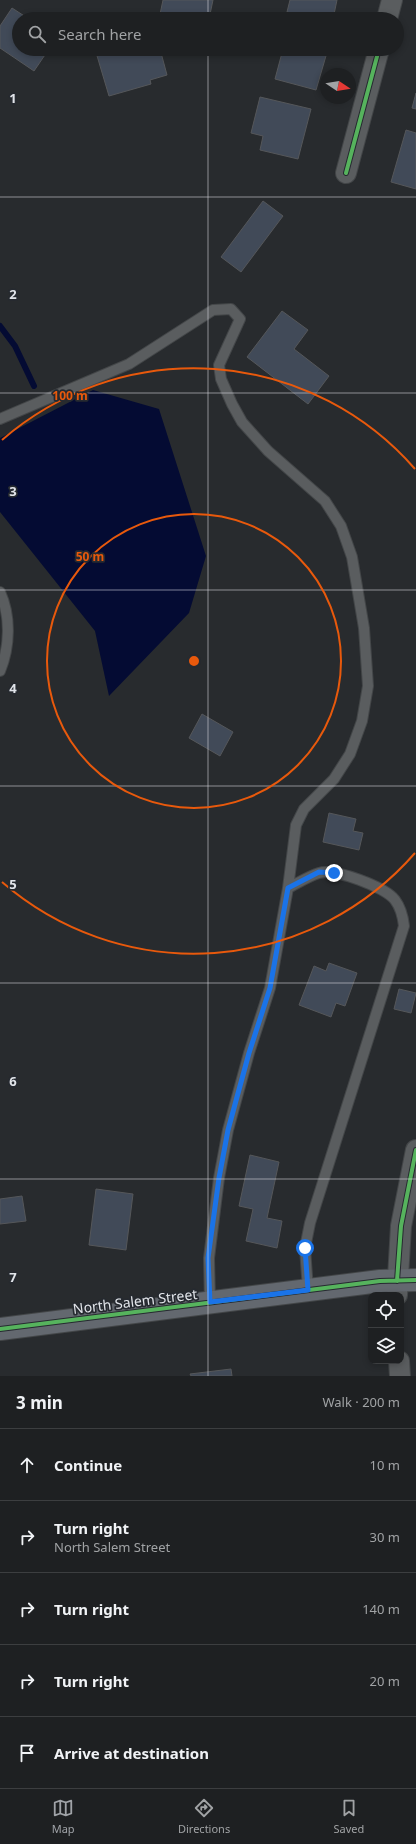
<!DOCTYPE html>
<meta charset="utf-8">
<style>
body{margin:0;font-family:"Noto Sans",sans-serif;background:#2b2d2f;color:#f1f3f6}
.controls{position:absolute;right:12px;bottom:12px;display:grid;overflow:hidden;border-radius:8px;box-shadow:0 2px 6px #0003}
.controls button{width:36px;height:36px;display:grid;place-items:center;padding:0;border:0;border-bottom:1px solid #3c3e40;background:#1e2022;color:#f1f3f6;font:20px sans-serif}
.compass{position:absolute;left:320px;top:68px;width:36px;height:36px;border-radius:50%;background:#1e2022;box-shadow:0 2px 6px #0003;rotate:102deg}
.stop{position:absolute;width:12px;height:12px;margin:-9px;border:3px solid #1a73e8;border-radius:50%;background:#fff}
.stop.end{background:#1a73e8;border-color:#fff;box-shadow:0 1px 4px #0008}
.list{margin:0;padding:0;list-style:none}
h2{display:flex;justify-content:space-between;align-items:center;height:52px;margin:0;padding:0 16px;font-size:17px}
h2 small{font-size:13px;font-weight:400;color:#a1a3a5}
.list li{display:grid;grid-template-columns:26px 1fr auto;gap:12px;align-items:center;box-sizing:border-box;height:72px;padding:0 16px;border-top:1px solid #3c3e40}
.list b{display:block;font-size:15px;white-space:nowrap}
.list p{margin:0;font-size:13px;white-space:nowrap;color:#a1a3a5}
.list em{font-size:13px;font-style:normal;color:#a1a3a5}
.icon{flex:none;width:22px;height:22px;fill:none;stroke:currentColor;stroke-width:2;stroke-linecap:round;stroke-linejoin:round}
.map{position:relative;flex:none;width:416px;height:1376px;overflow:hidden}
.search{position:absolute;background:#1e2022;box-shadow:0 2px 6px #0003;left:12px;right:12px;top:12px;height:44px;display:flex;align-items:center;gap:10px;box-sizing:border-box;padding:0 14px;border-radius:22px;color:#a1a3a5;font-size:15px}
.sheet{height:412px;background:#1e2022}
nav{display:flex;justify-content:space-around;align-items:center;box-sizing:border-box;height:56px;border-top:1px solid #3c3e40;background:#1e2022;font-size:11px;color:#a1a3a5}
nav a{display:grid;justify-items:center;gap:2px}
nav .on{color:#a0a3a8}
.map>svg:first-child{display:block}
.water{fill:#040b33}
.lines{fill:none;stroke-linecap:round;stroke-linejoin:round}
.stream{stroke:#040b33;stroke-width:6}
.building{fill:#414a58;stroke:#55575a}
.service-casing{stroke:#434648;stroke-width:12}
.minor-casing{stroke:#434648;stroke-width:22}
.primary-casing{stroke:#434648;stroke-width:24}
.service{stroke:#5a5d5f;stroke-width:10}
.minor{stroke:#5a5d5f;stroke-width:20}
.primary{stroke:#63686f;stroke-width:22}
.cycleway-casing{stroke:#262a30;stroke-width:6}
.cycleway{stroke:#56b35d;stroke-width:4}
.route{stroke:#1a73e8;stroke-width:5}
.grid{fill:none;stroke:#e1e4e9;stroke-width:1;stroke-opacity:0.55}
.ring{fill:none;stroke:#e8590c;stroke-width:2}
.labels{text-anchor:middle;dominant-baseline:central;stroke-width:3.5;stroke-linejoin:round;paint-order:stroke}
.street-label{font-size:14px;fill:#e1e4e9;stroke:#262a30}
.grid-label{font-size:13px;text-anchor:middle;font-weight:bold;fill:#e1e4e9;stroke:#262a30;stroke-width:3.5;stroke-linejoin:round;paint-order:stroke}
.centre{fill:#e8590c;stroke:#262a30;stroke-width:2}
.ring-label{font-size:12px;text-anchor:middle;font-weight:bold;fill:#e8590c;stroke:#262a30;stroke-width:3.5;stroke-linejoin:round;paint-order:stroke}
</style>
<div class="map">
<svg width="416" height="1376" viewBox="0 0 416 1376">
<rect width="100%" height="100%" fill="#282b2e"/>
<path class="water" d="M93 390 159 409 206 556 189 613 109 696 95 631 0 512V438Z"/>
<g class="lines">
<path class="stream" d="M0 326 15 346 34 386"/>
</g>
<path class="building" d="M163 0H213L209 19H159Z
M290 0H337L333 19H318L287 12Z
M12 8 29 19H19V49H49L34 71 0 48V26Z
M95 49H160L167 75 150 80 151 84 109 96Z
M283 49H328L316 90 275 79Z
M416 93V109L412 108Z
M260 97 311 109 298 159 260 150 263 136 251 133Z
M406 130 416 133V189L391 182Z
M263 201 283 216 241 272 221 257Z
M282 311 308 330 294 349 329 376 308 404 247 357Z
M202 714 233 732 220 756 189 738Z
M329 813 356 819 353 831 363 833 359 850 323 842Z
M329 963 357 973 345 1006 336 1003 331 1017 299 1005 314 966 326 971Z
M399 989 416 993 411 1013 394 1009Z
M250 1155 279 1162 267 1218 282 1221 277 1248 246 1241 253 1209 239 1206Z
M96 1189 133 1194 126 1250 89 1245Z
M22 1196 26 1221 0 1224V1199Z
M231 1369 232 1376H191L190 1374Z"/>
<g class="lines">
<g class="service-casing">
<path id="service" d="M0 419 129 364 213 310 231 309 240 319 219 365 221 379 232 404 242 422 268 451 325 501 341 526 352 557 364 628 368 686 362 721 350 754 334 779 304 809 296 825 288 888 270 988 249 1053 228 1130 219 1178 209 1258 210 1302
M0 592C11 616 10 647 0 671
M288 888C298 883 309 876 319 873 335 868 385 887 395 900 401 908 403 917 404 926L310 1223 305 1248 308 1290"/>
</g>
<g class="minor-casing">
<path id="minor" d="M387 19 392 0
M346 173 379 49
M397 1295 401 1226 416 1150
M399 1361 400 1376"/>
</g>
<g class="primary-casing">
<path id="primary" d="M0 1329 380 1281 416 1280"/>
</g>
<use href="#service" class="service"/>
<use href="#minor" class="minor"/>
<use href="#primary" class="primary"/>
<g class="cycleway-casing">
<path id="cycleway" d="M346 173 379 49
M397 1281 401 1226 416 1150
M0 1329 380 1281 416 1280"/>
</g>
<use href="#cycleway" class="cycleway"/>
</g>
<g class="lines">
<path class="route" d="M305 1248 308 1290 210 1302 208 1258 219 1178 228 1130 249 1053 270 988 288 888 319 872 334 873"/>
</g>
<path class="grid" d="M208 0V19M208 49V1376M0 197H416M0 393H416M0 590H416M0 786H416M0 983H416M0 1179H416"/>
<g class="ring">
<circle cx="194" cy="661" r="147"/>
<path d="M415 853A293 293 0 0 1 2 882M2 440A293 293 0 0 1 415 469"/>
</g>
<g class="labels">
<g class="street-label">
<text transform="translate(135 1301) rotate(-7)">North Salem Street</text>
</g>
</g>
<g class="grid-label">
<text x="13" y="103">1</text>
<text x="13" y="299">2</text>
<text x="13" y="496">3</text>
<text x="13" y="693">4</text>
<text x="13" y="889">5</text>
<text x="13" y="1086">6</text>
<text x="13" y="1282">7</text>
</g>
<circle cx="194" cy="661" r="6" class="centre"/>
<g class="ring-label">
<text x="70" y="400">100 m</text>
<text x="90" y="561">50 m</text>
</g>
</svg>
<div class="controls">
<button><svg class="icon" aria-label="locate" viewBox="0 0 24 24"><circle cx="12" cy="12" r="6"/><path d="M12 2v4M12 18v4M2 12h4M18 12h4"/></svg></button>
<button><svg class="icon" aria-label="layers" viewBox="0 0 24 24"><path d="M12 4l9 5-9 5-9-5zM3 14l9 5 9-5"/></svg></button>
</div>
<svg class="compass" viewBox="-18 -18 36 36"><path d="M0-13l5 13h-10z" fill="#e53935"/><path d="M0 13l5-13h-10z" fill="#a1a3a5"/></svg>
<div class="stop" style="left:305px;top:1248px"></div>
<div class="stop end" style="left:334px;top:873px"></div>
<div class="search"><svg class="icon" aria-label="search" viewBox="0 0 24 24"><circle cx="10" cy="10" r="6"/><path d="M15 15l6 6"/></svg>Search here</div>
</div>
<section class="sheet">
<h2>3 min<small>Walk · 200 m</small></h2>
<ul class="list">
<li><svg class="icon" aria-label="ahead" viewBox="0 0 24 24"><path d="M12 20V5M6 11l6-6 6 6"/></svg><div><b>Continue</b></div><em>10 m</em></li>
<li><svg class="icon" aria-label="right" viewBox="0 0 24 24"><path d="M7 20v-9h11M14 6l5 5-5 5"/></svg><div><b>Turn right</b><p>North Salem Street</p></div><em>30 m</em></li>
<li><svg class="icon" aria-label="right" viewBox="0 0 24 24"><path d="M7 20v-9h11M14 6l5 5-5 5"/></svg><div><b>Turn right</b></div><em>140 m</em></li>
<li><svg class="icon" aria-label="right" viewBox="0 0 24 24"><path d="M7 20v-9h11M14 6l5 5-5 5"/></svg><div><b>Turn right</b></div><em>20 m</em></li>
<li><svg class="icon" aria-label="arrive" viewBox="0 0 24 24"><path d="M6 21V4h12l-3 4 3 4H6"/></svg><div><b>Arrive at destination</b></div></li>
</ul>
</section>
<nav>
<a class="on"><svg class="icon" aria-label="map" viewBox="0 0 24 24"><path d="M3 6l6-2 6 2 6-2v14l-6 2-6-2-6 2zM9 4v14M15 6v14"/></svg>Map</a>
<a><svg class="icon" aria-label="directions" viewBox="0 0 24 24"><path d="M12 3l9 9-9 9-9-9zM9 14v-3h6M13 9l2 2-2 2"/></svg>Directions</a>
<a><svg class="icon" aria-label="saved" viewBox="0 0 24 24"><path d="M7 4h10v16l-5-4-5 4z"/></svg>Saved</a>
</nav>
